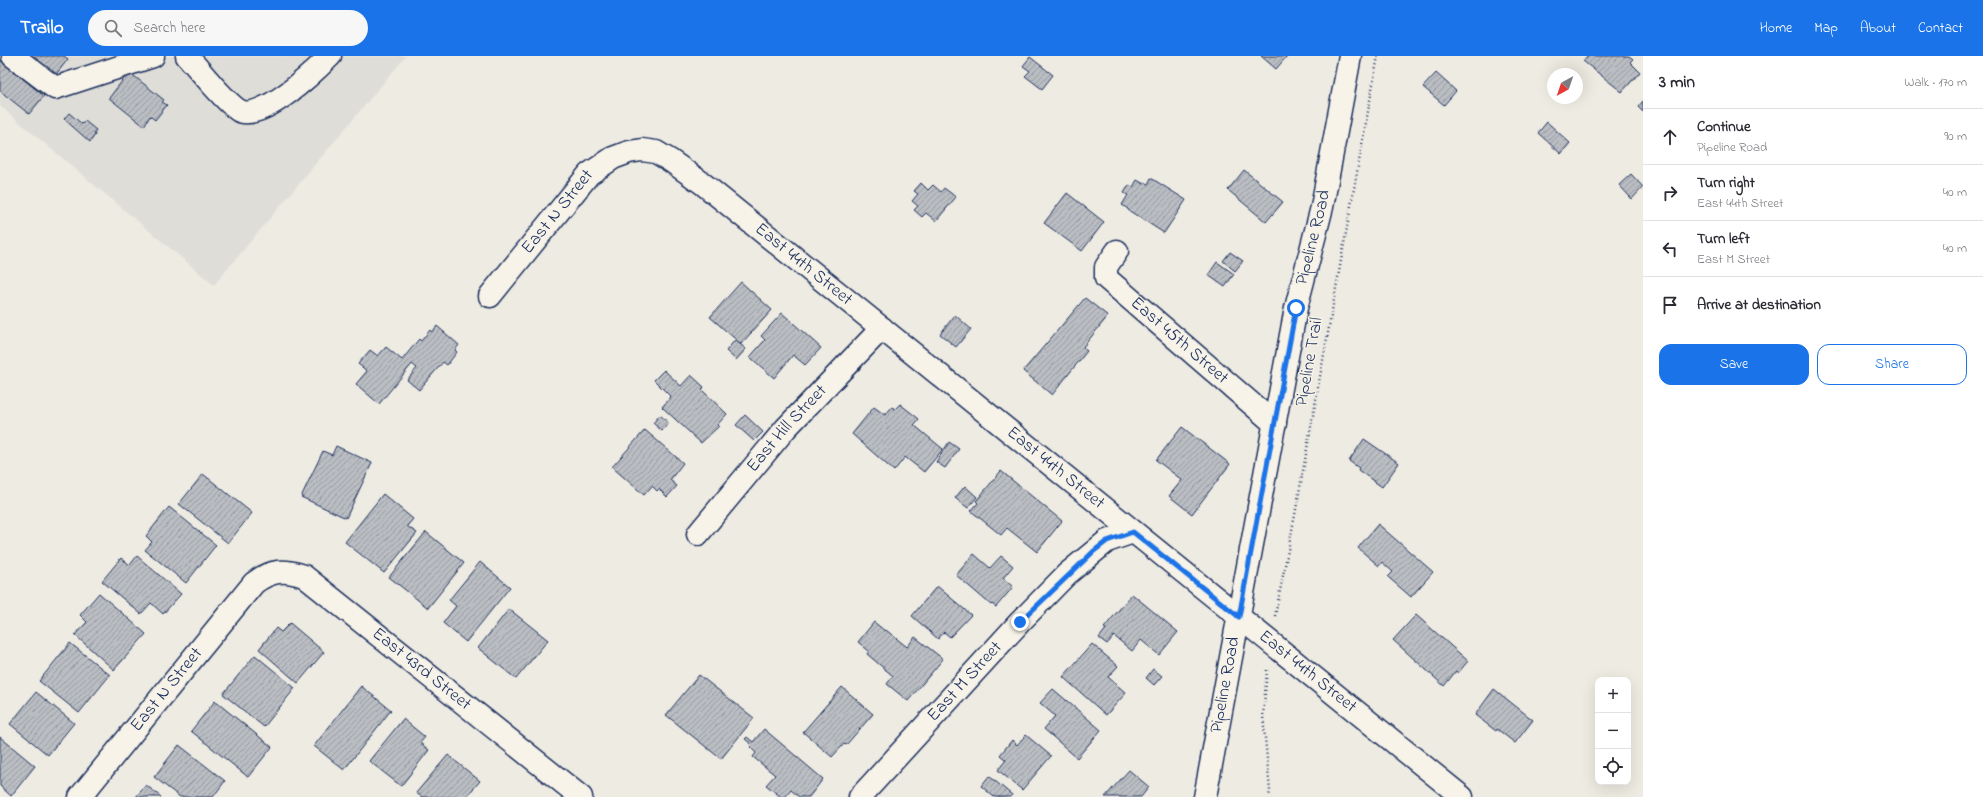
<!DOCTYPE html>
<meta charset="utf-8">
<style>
body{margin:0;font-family:"Indie Flower",sans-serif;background:#f7f7f7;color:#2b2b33}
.controls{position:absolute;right:12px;bottom:12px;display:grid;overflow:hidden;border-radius:8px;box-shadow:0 4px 16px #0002}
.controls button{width:36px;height:36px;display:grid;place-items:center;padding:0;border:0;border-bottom:1px solid #e1e1e2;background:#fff;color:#2b2b33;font:20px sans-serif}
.compass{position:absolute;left:1547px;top:12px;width:36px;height:36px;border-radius:50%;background:#fff;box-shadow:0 4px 16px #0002;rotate:220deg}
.stop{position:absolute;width:12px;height:12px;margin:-9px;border:3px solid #1a73e8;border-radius:50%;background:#fff}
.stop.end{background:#1a73e8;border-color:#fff;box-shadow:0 1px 4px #0008}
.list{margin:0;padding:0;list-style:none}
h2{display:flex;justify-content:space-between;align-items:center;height:52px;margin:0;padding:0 16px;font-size:17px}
h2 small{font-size:13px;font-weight:400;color:#7c7c81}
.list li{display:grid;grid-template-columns:26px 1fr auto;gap:12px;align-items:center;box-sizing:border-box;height:56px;padding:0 16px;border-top:1px solid #e1e1e2}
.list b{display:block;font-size:15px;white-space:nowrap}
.list p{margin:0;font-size:13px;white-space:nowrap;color:#7c7c81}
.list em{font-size:13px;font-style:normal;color:#7c7c81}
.actions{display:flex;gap:8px;padding:12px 16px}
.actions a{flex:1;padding:9px 0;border:1px solid #1a73e8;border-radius:12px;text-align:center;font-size:14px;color:#1a73e8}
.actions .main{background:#1a73e8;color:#fff}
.icon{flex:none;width:22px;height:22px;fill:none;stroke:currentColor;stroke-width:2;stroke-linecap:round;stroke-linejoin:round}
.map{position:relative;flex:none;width:1643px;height:741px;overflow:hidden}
header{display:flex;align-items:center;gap:24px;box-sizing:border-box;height:56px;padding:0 20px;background:#1a73e8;color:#fff}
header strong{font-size:19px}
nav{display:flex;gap:22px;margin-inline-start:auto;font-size:14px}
.search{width:280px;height:36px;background:#f7f7f7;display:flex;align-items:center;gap:10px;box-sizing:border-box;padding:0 14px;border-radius:22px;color:#7c7c81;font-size:15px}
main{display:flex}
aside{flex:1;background:#fff}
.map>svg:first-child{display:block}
.built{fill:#deddd8}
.building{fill:url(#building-hatch);stroke:#1b2f5e}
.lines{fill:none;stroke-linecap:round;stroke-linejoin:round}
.minor-casing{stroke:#1b2f5e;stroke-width:25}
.path{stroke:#1b2f5e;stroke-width:2.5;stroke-dasharray:1 3;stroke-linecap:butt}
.minor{stroke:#f7f3e8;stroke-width:22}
.route{stroke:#1a73e8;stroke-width:5}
.labels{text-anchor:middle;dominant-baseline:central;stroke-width:3;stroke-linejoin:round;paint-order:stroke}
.street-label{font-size:18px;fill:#1b2f5e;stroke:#f7f3e8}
</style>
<header>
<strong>Trailo</strong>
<div class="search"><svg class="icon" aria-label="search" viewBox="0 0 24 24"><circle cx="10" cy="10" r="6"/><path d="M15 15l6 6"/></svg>Search here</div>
<nav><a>Home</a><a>Map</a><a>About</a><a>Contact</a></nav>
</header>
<main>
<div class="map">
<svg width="1643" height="741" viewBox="0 0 1643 741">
<defs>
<pattern id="building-hatch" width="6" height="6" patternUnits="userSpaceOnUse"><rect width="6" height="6" fill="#babdc2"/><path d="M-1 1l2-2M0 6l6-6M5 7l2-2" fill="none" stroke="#969aa1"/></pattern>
</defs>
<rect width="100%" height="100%" fill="#eeebe2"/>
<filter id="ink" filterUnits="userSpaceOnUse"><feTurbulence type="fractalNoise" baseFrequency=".025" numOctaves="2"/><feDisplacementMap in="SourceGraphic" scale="8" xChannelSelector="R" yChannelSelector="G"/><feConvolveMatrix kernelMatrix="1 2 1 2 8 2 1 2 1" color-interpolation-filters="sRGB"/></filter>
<g filter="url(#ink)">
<path class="built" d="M0 0H406L214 229 0 50Z"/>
<path class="building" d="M28 0H64L68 3 54 21Z
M1261 0H1287L1276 13Z
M1587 0H1629L1633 3 1630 6 1640 16 1622 36 1583 5Z
M1030 1 1053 19 1042 33 1025 20 1030 15 1023 10Z
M0 4 44 40 29 58 0 35Z
M129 16 164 44 162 46 167 49 155 64 150 60 144 70 109 42Z
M1436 17 1456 35 1444 49 1423 31Z
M1643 45V56L1638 51Z
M69 57 82 68 85 65 96 74 94 77 95 79 90 86 64 63Z
M1547 66 1570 87 1561 98 1538 77Z
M1244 114 1283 146 1266 166 1228 134Z
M1631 118 1643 131 1632 143 1619 129Z
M1151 122 1186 144 1164 177 1128 154V153L1122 149 1128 139 1124 137 1129 129 1133 131 1137 124 1144 128 1146 127 1148 128Z
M921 127 928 134 933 129 941 136 944 132 956 141 936 165 926 157 922 161 914 154 918 150 912 145 918 138 914 135Z
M1067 137 1104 166 1082 195 1044 167Z
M1230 196 1243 205 1235 215 1223 205Z
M1217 206 1234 218 1225 231 1208 219Z
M741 226 772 254 741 288 710 261Z
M1085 242 1108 260 1083 291 1087 295 1052 339 1023 315Z
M782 257 821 292 805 309 793 299 774 322 750 301 765 284 761 280Z
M955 259 971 273 956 291 940 278Z
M437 270 459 289 455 294 457 296 447 309 443 306 419 334 407 324 417 312 412 308 379 348 356 328 367 315 358 308 370 294 378 300 386 291 402 304 419 283 421 285 430 274 432 276Z
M735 284 746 293 736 304 726 295Z
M664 314 681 330 691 319 704 331 702 334 727 358 717 369 719 370 701 387 662 351 671 341 654 324Z
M900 348 919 363 914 369 943 393 924 416 905 401 894 415 852 378 874 351 885 359 892 351 895 353Z
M660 359 669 367 662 375 653 367Z
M745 359 763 376 754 385 736 369Z
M1182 371 1230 408 1192 458 1169 440 1182 424 1156 404Z
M645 374 683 407 670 424 677 430 667 441 659 433 657 435 652 430 644 439 612 411Z
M1364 383 1399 407 1382 431 1358 414 1359 412 1349 405Z
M949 386 959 393 945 412 936 406Z
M336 390 372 407 346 462 301 441 323 395 332 399Z
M1001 415 1062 465 1037 496 1007 472 1001 479 971 455 978 447 976 445Z
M203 418 252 457 228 487 179 448Z
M965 430 977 441 968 452 955 442Z
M383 438 413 463 407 470 417 477 384 517 345 486Z
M169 451 216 489 186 527 145 494 152 486 146 480Z
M1378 468 1433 516 1411 541 1388 521 1393 516 1382 506 1379 510 1358 492Z
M426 476 464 507 428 552 389 521Z
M974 498 990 512 1001 500 1013 510 1003 522 1013 531 996 551 992 548 991 549 956 519Z
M137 500 181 538 163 558 151 547 141 558 102 525 121 502 130 509Z
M480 506 510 531 466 586 443 567 456 550 449 544Z
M937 530 971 559 950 581 944 576 938 583 912 560Z
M99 537 146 578 114 614 75 579 87 566 80 559Z
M1132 538 1178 576 1159 599 1141 584 1132 595 1114 580 1107 588 1099 582 1106 573 1104 572Z
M509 553 548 584 516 623 478 592Z
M1416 559 1468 605 1458 617 1456 615 1444 630 1393 584Z
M874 566 885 575 886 574 907 591 915 581 943 603 908 645 887 628 893 620 867 598 869 595 858 586Z
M290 567 324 596 298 627 259 593 276 572 281 576Z
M70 587 110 619 79 657 39 625Z
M1092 588 1118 610 1108 621 1126 637 1106 659 1063 621Z
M255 599 295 632 264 671 223 638Z
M1153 613 1162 620 1154 629 1146 622Z
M699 619 754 662 721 703 666 659Z
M361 630 391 654 344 714 314 690Z
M842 631 873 658 846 689 844 688 832 701 803 676Z
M1053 633 1101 674 1077 702 1044 673 1055 660 1040 647Z
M1494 633 1533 664 1515 687 1497 673 1496 675 1475 659Z
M36 636 74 667 48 699 10 668Z
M215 645 272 691 248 721 191 675Z
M403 663 425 681 420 687 429 694 401 730 369 705Z
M764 673 823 723 809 741H799L791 734 785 741H781L766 729 775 719 753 701 756 697 750 691 752 689 745 683 747 681 753 686Z
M1026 679 1051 700 1022 734 998 714 1006 704 1000 699 1012 684 1017 689Z
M0 681 35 710 11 740 0 730Z
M179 689 225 725 213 741H180L154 721Z
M448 699 480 725 466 741H422L416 737Z
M1129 714 1149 731 1141 741H1105Z
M989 720 1012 739 1011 741H994L981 730Z
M146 729 161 741H136Z"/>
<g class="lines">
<g class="minor-casing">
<g id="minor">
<path d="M13 0 55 32 153 0"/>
<path d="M187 0C200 14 223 44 238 54 260 68 315 15 330 0"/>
<path id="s1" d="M1117 195 1106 211V222L1275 368"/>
<path id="s2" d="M490 240 589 118 613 102 629 96 642 94 656 96 671 105 702 127 1462 741"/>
<path id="s3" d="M698 478 786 372 882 272"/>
<path id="s4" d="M80 741 254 527C271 514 284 513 304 520L581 741"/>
<path id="s5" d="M860 741 1020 566 1067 518 1107 485 1133 476"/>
<path id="s6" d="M1205 741 1296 252 1322 151 1350 0"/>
</g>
</g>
<path class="path" d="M1275 560 1295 459 1378 0
M1267 614 1263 660 1270 735 1269 741"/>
<use href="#minor" class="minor"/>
</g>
</g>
<g class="lines" filter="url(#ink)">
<path class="route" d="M1020 566 1094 495 1107 485 1133 476 1239 561 1296 252"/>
</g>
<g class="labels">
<g class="street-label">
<text stroke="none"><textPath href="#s2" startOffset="108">East N Street</textPath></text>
<text stroke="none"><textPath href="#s6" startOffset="570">Pipeline Road</textPath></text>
<text stroke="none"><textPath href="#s2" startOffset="416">East 44th Street</textPath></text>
<text stroke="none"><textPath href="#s1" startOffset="127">East 45th Street</textPath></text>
<text transform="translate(1310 306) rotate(-80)">Pipeline Trail</text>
<text stroke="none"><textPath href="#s3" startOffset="138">East Hill Street</textPath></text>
<text stroke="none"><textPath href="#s2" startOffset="740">East 44th Street</textPath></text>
<text stroke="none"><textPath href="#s4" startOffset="479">East 43rd Street</textPath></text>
<text stroke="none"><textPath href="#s2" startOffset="1064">East 44th Street</textPath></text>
<text stroke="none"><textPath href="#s5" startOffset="156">East M Street</textPath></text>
<text stroke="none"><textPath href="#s6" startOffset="114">Pipeline Road</textPath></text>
<text stroke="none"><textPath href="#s4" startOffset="138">East N Street</textPath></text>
</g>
</g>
</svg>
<div class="controls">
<button>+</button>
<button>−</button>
<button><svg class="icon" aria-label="locate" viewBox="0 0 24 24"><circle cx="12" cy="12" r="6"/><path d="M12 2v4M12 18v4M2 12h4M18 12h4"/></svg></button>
</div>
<svg class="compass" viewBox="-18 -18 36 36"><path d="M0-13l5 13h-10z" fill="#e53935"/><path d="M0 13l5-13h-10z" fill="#7c7c81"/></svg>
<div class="stop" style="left:1296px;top:252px"></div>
<div class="stop end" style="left:1020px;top:566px"></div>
</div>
<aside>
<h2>3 min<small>Walk · 170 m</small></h2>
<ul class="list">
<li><svg class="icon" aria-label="ahead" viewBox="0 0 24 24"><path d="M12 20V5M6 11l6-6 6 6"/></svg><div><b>Continue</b><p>Pipeline Road</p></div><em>90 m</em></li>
<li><svg class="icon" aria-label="right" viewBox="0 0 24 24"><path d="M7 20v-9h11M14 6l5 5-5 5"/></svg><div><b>Turn right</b><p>East 44th Street</p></div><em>40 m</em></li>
<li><svg class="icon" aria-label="left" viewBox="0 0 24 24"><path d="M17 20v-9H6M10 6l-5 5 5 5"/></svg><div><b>Turn left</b><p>East M Street</p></div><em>40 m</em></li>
<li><svg class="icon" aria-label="arrive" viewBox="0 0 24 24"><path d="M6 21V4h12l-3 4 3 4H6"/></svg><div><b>Arrive at destination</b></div></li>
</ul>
<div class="actions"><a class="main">Save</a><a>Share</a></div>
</aside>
</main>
